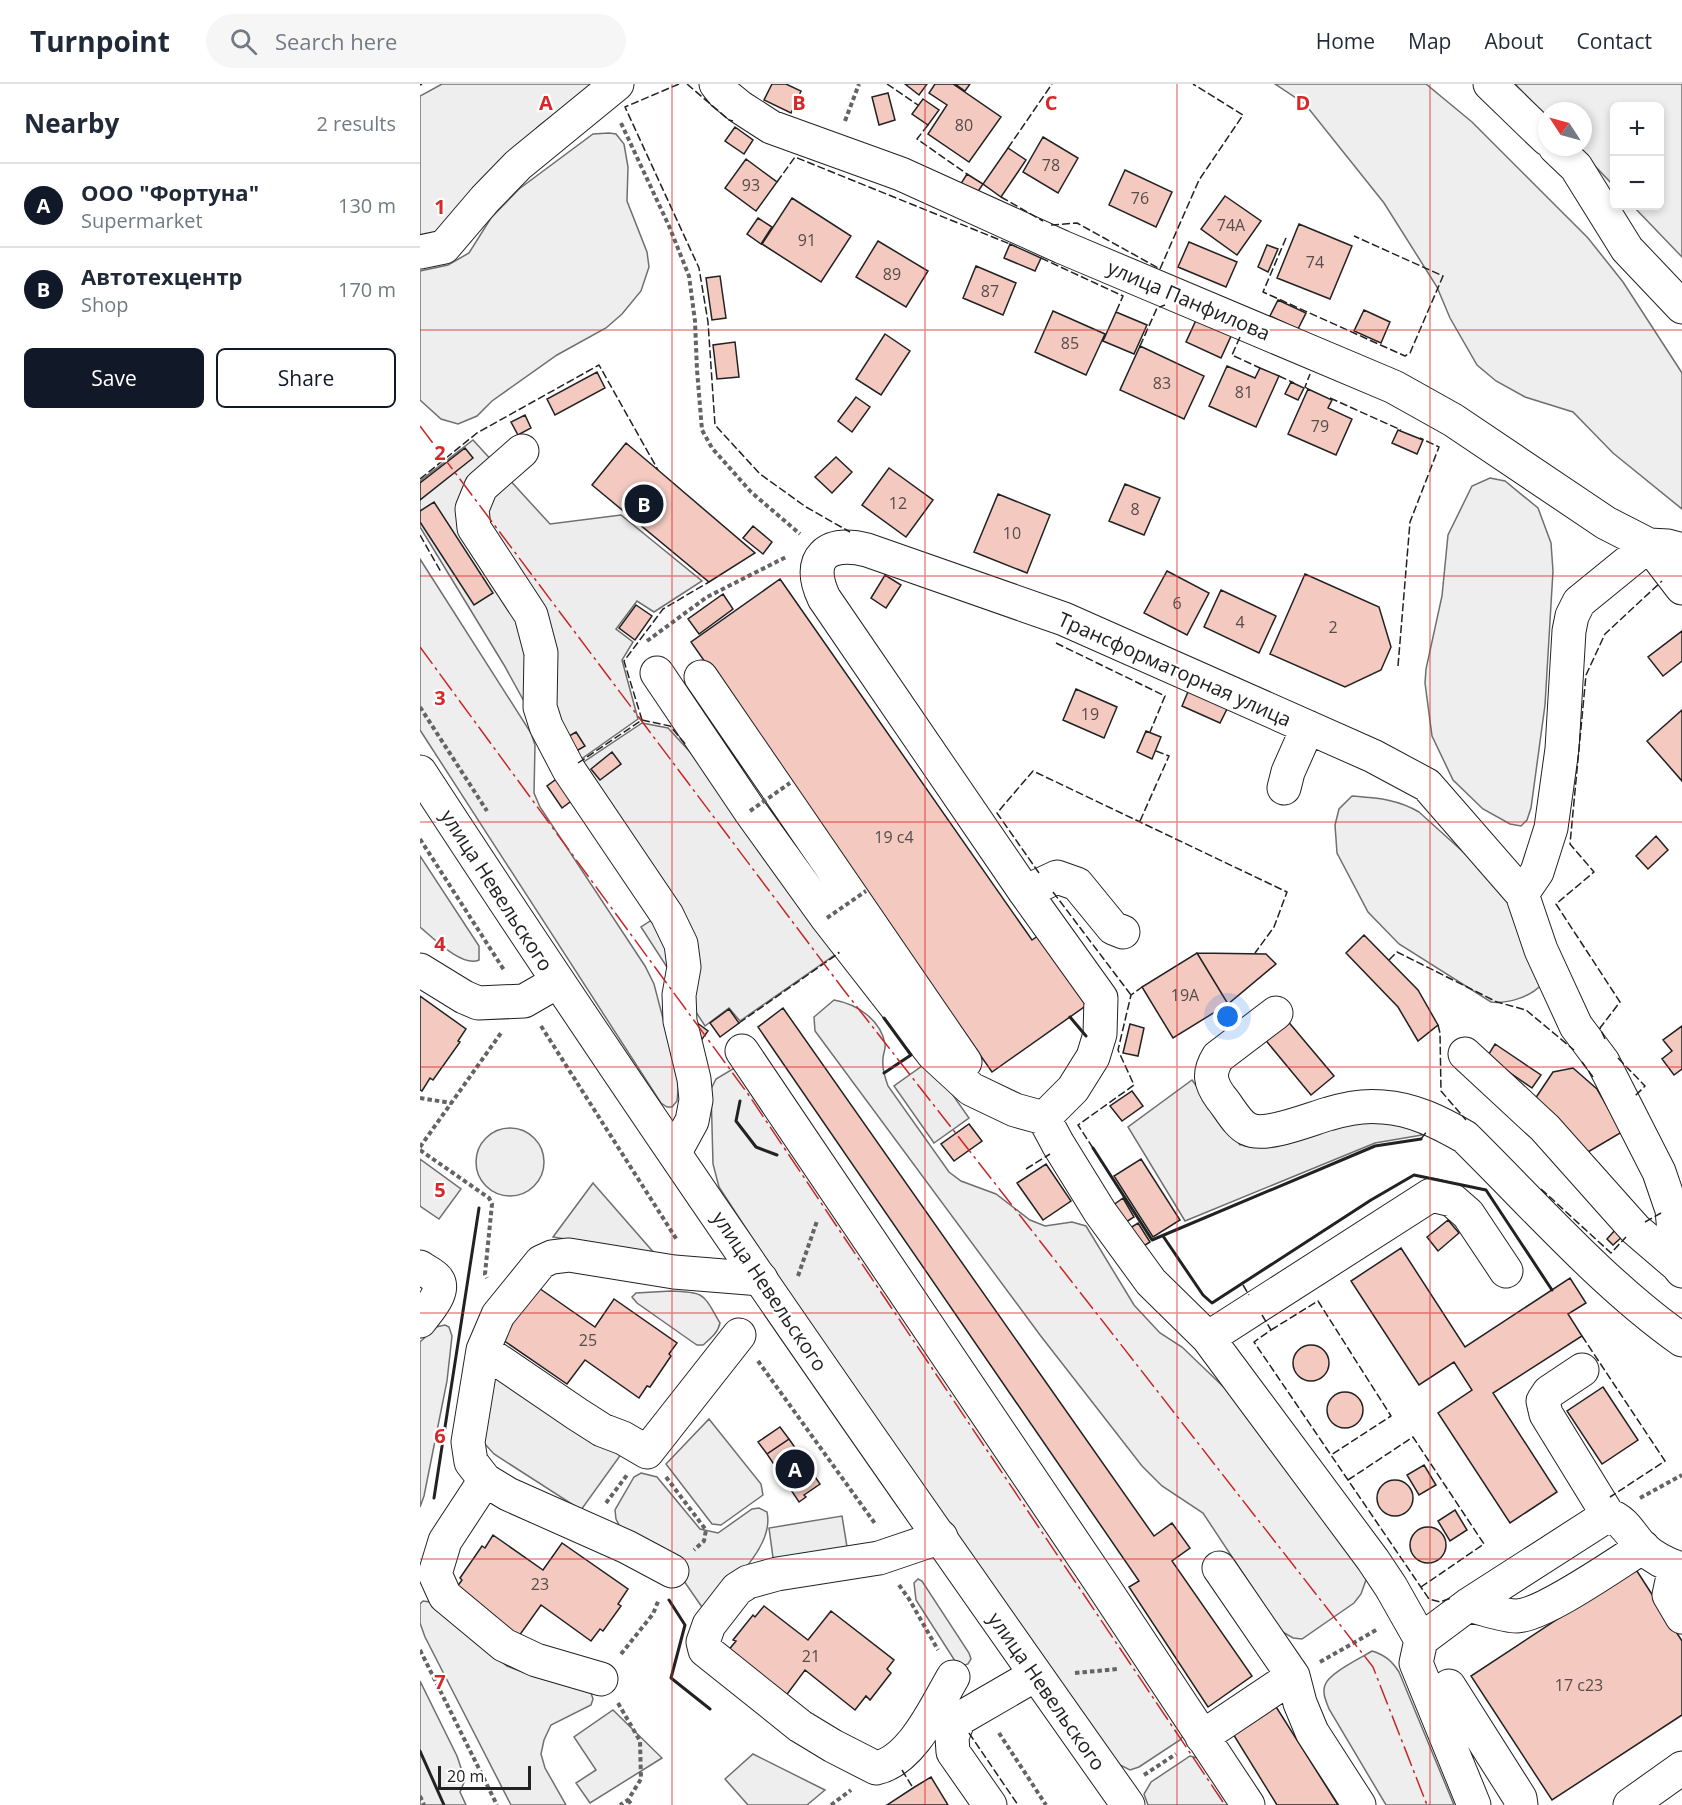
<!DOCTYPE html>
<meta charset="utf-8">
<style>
body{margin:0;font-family:"Open Sans",sans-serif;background:#f6f6f7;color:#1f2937}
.controls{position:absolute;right:18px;top:18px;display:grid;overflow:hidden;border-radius:9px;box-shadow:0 3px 9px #0003}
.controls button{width:54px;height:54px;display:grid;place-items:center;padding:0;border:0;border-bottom:2px solid #e0e1e3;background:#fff;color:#1f2937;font:30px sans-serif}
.compass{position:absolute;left:1118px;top:18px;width:54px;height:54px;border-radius:50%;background:#fff;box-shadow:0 3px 9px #0003;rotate:306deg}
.scale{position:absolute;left:18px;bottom:15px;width:93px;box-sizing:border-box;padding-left:6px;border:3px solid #222;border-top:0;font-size:16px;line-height:21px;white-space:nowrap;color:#222;-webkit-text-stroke:4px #fff;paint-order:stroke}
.you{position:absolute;left:808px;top:933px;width:21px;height:21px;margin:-15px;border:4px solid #fff;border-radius:50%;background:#1a73e8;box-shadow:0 0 0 9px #1a73e833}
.badge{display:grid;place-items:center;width:39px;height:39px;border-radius:50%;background:#111827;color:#fff;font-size:20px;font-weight:700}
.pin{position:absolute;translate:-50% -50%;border:3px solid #fff;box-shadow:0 2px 6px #0006}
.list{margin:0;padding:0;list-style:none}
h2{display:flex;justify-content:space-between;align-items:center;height:78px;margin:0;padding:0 24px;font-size:26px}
h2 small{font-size:20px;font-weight:400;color:#747a83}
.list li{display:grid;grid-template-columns:39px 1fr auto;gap:18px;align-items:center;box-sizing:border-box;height:84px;padding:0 24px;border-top:2px solid #e0e1e3}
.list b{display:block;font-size:22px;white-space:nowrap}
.list p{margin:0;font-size:20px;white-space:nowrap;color:#747a83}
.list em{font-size:20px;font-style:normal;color:#747a83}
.actions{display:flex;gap:12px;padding:18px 24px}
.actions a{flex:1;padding:14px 0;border:2px solid #111827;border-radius:9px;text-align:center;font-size:21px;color:#111827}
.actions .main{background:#111827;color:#fff}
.icon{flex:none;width:33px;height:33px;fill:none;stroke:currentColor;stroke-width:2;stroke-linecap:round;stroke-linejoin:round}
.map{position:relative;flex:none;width:1262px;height:1721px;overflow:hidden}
header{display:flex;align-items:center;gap:36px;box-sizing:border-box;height:84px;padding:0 30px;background:#fff;border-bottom:2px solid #e0e1e3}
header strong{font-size:28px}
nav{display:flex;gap:33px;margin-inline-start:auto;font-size:21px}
.search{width:420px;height:54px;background:#f6f6f7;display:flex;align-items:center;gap:15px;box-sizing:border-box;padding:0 21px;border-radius:33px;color:#747a83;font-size:22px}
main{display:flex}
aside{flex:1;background:#fff}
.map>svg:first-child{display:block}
.green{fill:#eee;stroke:#6f6f6f;stroke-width:1.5}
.parking{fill:#ededed;stroke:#6f6f6f;stroke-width:1.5}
.building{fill:#f3c9c0;stroke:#222;stroke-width:1.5}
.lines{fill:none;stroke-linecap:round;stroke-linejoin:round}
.minor-casing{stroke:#222;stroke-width:35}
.major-casing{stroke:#222;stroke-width:35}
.path{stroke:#646464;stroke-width:4;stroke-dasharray:4.5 3;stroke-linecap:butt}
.minor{stroke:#fff;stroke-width:33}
.major{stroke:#fff;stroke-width:33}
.path-bridge{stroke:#646464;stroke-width:4;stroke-dasharray:4.5 3;stroke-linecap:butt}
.fence{stroke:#222;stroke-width:1.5;stroke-dasharray:8 3;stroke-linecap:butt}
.wall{stroke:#222;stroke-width:3}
.power{stroke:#c62828;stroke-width:1.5;stroke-dasharray:21 4.5 3 4.5;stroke-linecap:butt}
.grid{fill:none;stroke:#d62828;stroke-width:1.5;stroke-opacity:0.55}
.labels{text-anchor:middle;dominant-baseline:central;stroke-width:4.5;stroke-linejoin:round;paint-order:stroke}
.number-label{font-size:16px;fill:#564c4a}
.street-label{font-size:20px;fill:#222;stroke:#fff}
.grid-label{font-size:20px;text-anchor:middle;font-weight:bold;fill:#d62828;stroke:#fff;stroke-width:4.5;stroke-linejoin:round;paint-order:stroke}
</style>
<header>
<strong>Turnpoint</strong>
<div class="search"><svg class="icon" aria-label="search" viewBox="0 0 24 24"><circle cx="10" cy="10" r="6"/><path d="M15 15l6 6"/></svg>Search here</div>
<nav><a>Home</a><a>Map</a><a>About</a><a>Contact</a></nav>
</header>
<main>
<aside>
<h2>Nearby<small>2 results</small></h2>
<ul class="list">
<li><span class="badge">A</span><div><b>ООО &quot;Фортуна&quot;</b><p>Supermarket</p></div><em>130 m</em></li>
<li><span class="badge">B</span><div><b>Автотехцентр</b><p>Shop</p></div><em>170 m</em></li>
</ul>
<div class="actions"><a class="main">Save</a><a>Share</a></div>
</aside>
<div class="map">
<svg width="1262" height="1721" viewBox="0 0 1262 1721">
<rect width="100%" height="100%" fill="#fff"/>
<path class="green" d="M22 0H174L120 41 76 84 28 143 0 156V12Z
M855 0H1006L1052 38 1168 154 1203 198 1262 289V425L1193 369 1153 328 1105 313 1076 297 1057 281 1030 234 1017 203 964 119 885 20Z
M1095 0H1262V173L1213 122H1240V22H1194V102L1157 63H1163V27H1127V33Z
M189 49 196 50 204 60 208 83 207 117 227 168 229 183 221 207 202 230 186 244 137 271 72 317 57 332 38 340 21 335 0 316V187L28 181 49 169 71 134 99 105 173 50Z
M1070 394 1085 397 1118 424 1131 459 1133 487 1125 621 1111 724 1107 736 1101 742 1090 740 1063 725 1033 696 1012 652 1005 599 1006 585 1022 512 1028 451 1052 402Z
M0 475 111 649 115 661 114 709 120 723 225 882 234 900 259 996 257 1017 252 1023H247L241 1019 0 646Z
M932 712C957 714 977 715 999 728L1082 803 1122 900C1111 913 1087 920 1071 918L979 860 948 828 917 769 915 741 919 725Z
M0 772 59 862V876C43 884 13 854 0 843Z
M414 916C437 920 461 936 465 960 466 965 463 970 463 974 462 985 465 993 468 1002L529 1088 541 1097 576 1110 610 1136 625 1142 652 1138 666 1142 714 1221 740 1249 762 1263 812 1311 939 1478 946 1496 941 1510 934 1519 882 1555 873 1554 861 1547 783 1429 742 1402 722 1382 620 1251 395 947 394 933Z
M316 983 321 984 763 1652 760 1656 719 1683 710 1686 698 1680 372 1215 299 1103 293 1080 291 1005 296 995Z
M56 1078a34 34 0 1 1 68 0a34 34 0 1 1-68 0Z
M0 1075 41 1105 19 1135 0 1122Z
M251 1207C286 1208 283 1210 300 1239 298 1249 290 1255 283 1261H277L271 1257 217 1219 212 1213 216 1209Z
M25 1241 29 1243 32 1252 27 1297 4 1412 0 1423V1258L16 1243Z
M289 1335 341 1400 343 1411 301 1441 292 1440 246 1380Z
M221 1389 237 1393 280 1445 298 1449 332 1425 339 1424 347 1428C355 1464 307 1503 284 1526L255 1484 201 1445 196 1435 195 1426 214 1393Z
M498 1495 502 1497 549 1569 551 1575 548 1580 542 1582 535 1577 496 1516 494 1499Z
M3 1517 10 1518 87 1582 116 1593 171 1609 173 1615 171 1621 131 1641 124 1656 121 1670 125 1684 146 1721H91L5 1553 0 1539V1520Z
M952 1567C965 1571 972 1577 979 1588L1034 1721H966L909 1625C906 1617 902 1609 905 1601 909 1589 941 1574 952 1567Z
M0 1597 37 1672 45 1696 40 1708 46 1721H0Z
M193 1626 242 1674 170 1719 156 1699 176 1686 154 1653Z
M333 1670 405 1706 387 1721H328L305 1695Z
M770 1672 781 1675 812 1721H728L724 1710 731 1698Z"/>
<path class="parking" d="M53 356 130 440 201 431 282 497 234 528 217 517 196 545 213 558 202 576 218 635 143 688 84 581 0 443V397Z
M222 639 248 644 271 669 416 870 320 937 309 924 285 942 221 843 233 835 144 691Z
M509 977 549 1034 514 1059 474 1002Z
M772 996 820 1061 937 1027 978 1029 1002 1051 955 1059 765 1137 708 1043Z
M173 1099 235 1170 133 1153Z
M71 1281 202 1369 161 1426 74 1370 64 1359Z
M422 1432 428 1469 354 1481 349 1444Z"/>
<path class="building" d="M352 0H366L381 7 371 29 344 16Z
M485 0H507L499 11Z
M515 0H533L581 33 549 78 508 50 527 21 509 9Z
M535 0H550L545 7Z
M468 9 475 36 459 41 452 13Z
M503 15 519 26 508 41 492 30Z
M315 43 333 56 324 70 305 57Z
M623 53 658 74 638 109 603 88Z
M588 64 606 76 581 113 563 100Z
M326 75 357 98 336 127 305 104Z
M705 86 752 108 736 143 689 121Z
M547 90 563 100 555 112 540 101Z
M805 112 841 137 817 171 781 145Z
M372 114 431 152 401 198 342 160Z
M338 134 352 143 341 160 327 150Z
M879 140 932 162 910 215 857 194Z
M458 157 508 187 486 223 436 193Z
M769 158 817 178 806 203 758 183Z
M590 160 621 174 615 187 584 174Z
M847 161 858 165 848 188 838 183Z
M556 182 596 199 583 231 543 214Z
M300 192 306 234 292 236 286 194Z
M858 216 886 229 878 245 850 232Z
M944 226 970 238 961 259 934 247Z
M633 227 685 250 666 291 615 268Z
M696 228 727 241 714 270 683 257Z
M777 234 812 250 801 274 766 258Z
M465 250 490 267 461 311 436 295Z
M315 258 319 293 297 295 293 261Z
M720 262 784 292 764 335 700 306Z
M807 282 835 294 840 284 859 292 836 343 789 322Z
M177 288 185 304 135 331 127 315Z
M871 298 884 304 878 316 865 310Z
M888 305 912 316 908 324 932 335 916 371 868 350Z
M436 313 450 323 432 348 418 337Z
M105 331 111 344 98 351 91 338Z
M978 346 1003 356 997 370 972 359Z
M206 359 238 386 335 469 289 498 172 401Z
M45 364 53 374 0 416V399Z
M416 373 432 388 412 409 395 393Z
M469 384 513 416 486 453 442 421Z
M705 400 740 414 724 451 689 437Z
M578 410 630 431 607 489 554 468Z
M14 418 73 509 54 521 0 438V427Z
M333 442 352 458 343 470 323 454Z
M747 487 789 509 767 551 724 529Z
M885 490 959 523 971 563 961 586 925 603 850 570Z
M465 491 481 501 466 524 451 514Z
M360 495 612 856 625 847 674 916 572 988 271 558Z
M801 506 856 532 839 569 784 543Z
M303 510 313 525 279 550 268 535Z
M216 521 232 532 215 556 199 544Z
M1262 547V577L1243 592 1228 573Z
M770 603 809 621 800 639 762 622Z
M656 605 697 623 684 654 643 636Z
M1262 626V697L1227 657Z
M726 647 741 653 732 675 717 668Z
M156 648 165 662 153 669 144 655Z
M192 668 201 680 180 696 171 685Z
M139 693 154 715 142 724 127 702Z
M1236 752 1248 766 1228 785 1216 772Z
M944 851 998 906 1018 941 998 957 978 923 926 869Z
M777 869 808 920 753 954 722 903Z
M777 869 846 870 856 880 808 920Z
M0 912 46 945 38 957 40 958 13 996 10 994 2 1007 0 1006Z
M363 924 734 1452 752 1439 770 1464 752 1477 832 1592 788 1623 709 1503 719 1497 338 943Z
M309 925 319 939 300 953 290 939Z
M866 935 914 992 891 1011 843 953Z
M276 938 288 947 280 958Z
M710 940 724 944 718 972 703 969Z
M1262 942V985L1254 991 1242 975 1252 967 1243 956Z
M1075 960 1121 991 1112 1004 1067 973Z
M1153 984 1177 1005 1202 1048 1168 1068 1115 1015 1133 988Z
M712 1007 723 1022 702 1037 690 1022Z
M549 1040 562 1057 534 1077 521 1060Z
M721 1075 760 1136 733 1153 694 1092Z
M626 1080 651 1117 623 1136 597 1099Z
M703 1114 714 1133 703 1140 692 1122Z
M1028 1136 1039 1149 1018 1167 1007 1153Z
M718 1139 730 1158 719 1165 707 1146Z
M1196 1145 1203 1152 1193 1161 1187 1155Z
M981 1164 1045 1263 1150 1194 1166 1219 1148 1230 1162 1252 1073 1309 1137 1408 1090 1439 1018 1329 1052 1306 1034 1278 999 1301 931 1197Z
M116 1202 175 1243 194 1215 257 1259 249 1270 251 1272 230 1303 227 1302 219 1314 165 1276 147 1300 80 1254Z
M873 1279a18 18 0 1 1 36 0a18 18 0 1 1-36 0Z
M1183 1303 1218 1356 1182 1380 1147 1327Z
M907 1326a18 18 0 1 1 36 0a18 18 0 1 1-36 0Z
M360 1343 369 1355 347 1370 338 1358Z
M369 1355 387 1381 392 1378 396 1383 391 1387 400 1400 384 1411 386 1413 379 1418 347 1370Z
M1004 1381 1016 1401 999 1411 987 1391Z
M957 1414a18 18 0 1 1 36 0a18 18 0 1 1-36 0Z
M1035 1426 1047 1446 1030 1457 1018 1437Z
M990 1461a18 18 0 1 1 36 0a18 18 0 1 1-36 0Z
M73 1451 123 1486 142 1459 208 1505 198 1520 201 1522 183 1547 180 1545 171 1557 121 1521 99 1552 34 1507 42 1496 40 1494 62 1462 65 1464Z
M1215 1484 1262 1557V1631L1132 1716 1051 1592Z
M344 1522 388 1556 411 1527 474 1576 467 1585 471 1589 450 1616 446 1612 435 1626 385 1586 365 1613 307 1568 316 1557 313 1556 333 1531 335 1533Z
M853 1618 918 1721H857L810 1645Z
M511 1693 528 1721H467L493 1704Z"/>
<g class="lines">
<g class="minor-casing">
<path id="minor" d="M296 0 304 10 320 23 351 43 481 90 642 163 974 303 1033 336 1186 439 1229 461 1262 504
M1070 0 1127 55
M1135 63 1156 83 1207 165 1262 223
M0 168 24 163 65 115 98 81 197 0
M102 367 61 403 52 425 54 444 111 531 121 569 120 623 126 642 149 686 247 831 261 860 264 883 259 911 260 937 274 995 276 1016 272 1037 255 1068
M237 589 330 727 407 834 513 970 551 1005 595 1026 624 1034 638 1060 680 1128 731 1198 788 1254 953 1476 971 1503 1001 1556
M281 593 545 978
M864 704 868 688 888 643
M605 808 637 793 657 800 693 844 703 848
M1102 810 1117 788 1131 744 1142 665 1149 547 1152 532 1159 518 1229 461 1248 462 1262 466
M0 886 44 913 58 919 104 917 137 898
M856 929 798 973C788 989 790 999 801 1014 809 1023 817 1040 828 1045 845 1054 890 1035 908 1030 924 1025 946 1021 963 1023 993 1025 1019 1038 1045 1053 1114 1121 1183 1200 1262 1256
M322 967 683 1502 828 1721
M1045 970 1125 1044 1215 1145 1257 1181
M624 1034 653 1005 673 973 680 950 681 914 605 808 404 514C385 474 407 456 447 466L644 535 953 672 1007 701 1102 810 1121 866 1156 942 1183 978 1239 1088 1252 1126 1257 1181 1262 1187
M0 1183C5 1187 13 1190 16 1194 28 1206 7 1227 0 1237
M788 1254 1011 1111 1032 1116 1048 1130 1086 1187
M63 1266 157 1330 182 1346 203 1354 227 1368 319 1251
M1162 1286 1129 1308 1123 1317 1126 1330 1188 1431
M65 1396 88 1410 207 1463 252 1487
M521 1453 459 1474 357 1490 328 1498 317 1505 289 1541 283 1558 285 1566 380 1642 413 1662 456 1684C492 1677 516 1622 533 1593
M1255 1483 1249 1511 1262 1533
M799 1484 873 1592 880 1619 892 1648 939 1721
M1048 1521C1063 1524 1082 1532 1097 1532 1124 1531 1197 1479 1223 1463
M181 1595 116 1576 84 1561 25 1512 15 1490 25 1457 65 1396 51 1378 48 1358 63 1266 78 1231 121 1178 132 1173 149 1171 254 1188 341 1195
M1029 1602 1100 1714 1101 1721
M782 1653 873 1592
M570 1721 533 1668 532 1653 539 1635 615 1591
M1054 1721 996 1579 1001 1556 1048 1521 1188 1431C1205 1436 1211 1452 1223 1464 1234 1474 1248 1481 1262 1485
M1210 1721 1262 1684"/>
</g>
<g class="major-casing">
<path id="major" d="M0 688C228 1038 467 1380 708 1721"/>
</g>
<path class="path" d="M425 37 439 0
M201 39 249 142 269 192 275 237 277 286 282 346 292 364 331 408 380 450
M227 557 287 513 366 473
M0 623 67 727
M0 755 84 886
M121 942 257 1156
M0 1014 31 1019
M0 1063 81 949
M0 1066 69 1114 72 1120 65 1190 67 1194
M378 1192 397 1137
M338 1277 456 1441
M246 1393 286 1446 284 1457 274 1466
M1220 1414 1262 1391
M186 1419 207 1391
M479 1501 489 1515 518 1566
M0 1566 77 1721
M201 1570 233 1530 239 1515
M900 1578 958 1545
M655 1589 698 1585
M198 1619 220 1657 221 1695 208 1716 200 1721
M579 1649 626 1721
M724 1691 756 1670
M0 1712 4 1721
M208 1716 212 1721
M411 1721 431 1706"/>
<use href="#minor" class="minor"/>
<use href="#major" class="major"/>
<path class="path-bridge" d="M330 727 370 699
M407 834 446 807"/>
<path class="fence" d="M259 0 205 23 279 184 288 238 295 341 340 390 386 423 430 448
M267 0 309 36 313 37
M467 0 498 21
M0 1 2 0
M508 41 497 55 547 90
M588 64 632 0
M357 98 375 73 590 160
M581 113 623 137
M631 141 657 139 740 185 779 96 823 31 773 0
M866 154 843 208 985 272 990 269 1023 192 934 152
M621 174 703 212 696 228
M820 253 812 271 840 284
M720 262 737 224 745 221
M859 292 874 299
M888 305 885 303 890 290
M910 314 981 346
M0 395 57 349 179 281 238 386
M0 451 21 488
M636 559 745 612 730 648
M978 582 990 438 1019 363 1000 354
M222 636 250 642 267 662
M158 679 222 636 204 577 243 525 289 498
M720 737 749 672 736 667
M619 789 577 729 613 687 867 808 854 843 835 869
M633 808 711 911
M969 876 977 868 1077 918 1106 926 1154 966
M319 939 419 869 418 868
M1018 941 1020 949 1021 1007 1046 1036
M1185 955 1180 944 1200 918 1136 820 1174 788 1150 760 1166 591 1185 550 1242 497
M1198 974 1225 1002 1214 1013
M1162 978 1173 993
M1001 1055 1007 1047
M673 1064 658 1041 714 1001 698 966 711 911 722 903
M606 1085 630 1070
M1121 1105 1191 1169 1206 1153
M1225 1138 1241 1129
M823 1201 829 1211
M842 1231 851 1246 834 1258 1009 1515 1020 1518 1031 1514
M851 1246 898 1217 971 1332 911 1371
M1162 1252 1245 1377 1190 1413
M928 1396 993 1353 1064 1460 1001 1503
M549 1649 598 1721
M482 1686 493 1704"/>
<path class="wall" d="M650 933 666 952
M464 989 491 971 464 934
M320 1017 316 1037 336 1063 357 1071
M673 1064 732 1156 955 1062 1001 1055
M743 1152 783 1211 792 1219 951 1116 994 1091 1066 1106 1132 1206
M14 1414 59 1124
M249 1516 265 1541 251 1594 290 1625
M0 1667 24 1721"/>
<path class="power" d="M0 342 423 905 953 1583 1007 1721
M0 563 328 1010 805 1721"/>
</g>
<path class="grid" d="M252 0V1721M505 0V1721M757 0V1721M1010 0V1721M0 246H1262M0 492H1262M0 738H1262M0 983H1262M0 1229H1262M0 1475H1262"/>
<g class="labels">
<g class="number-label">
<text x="544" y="41">80</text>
<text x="631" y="81">78</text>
<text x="331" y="101">93</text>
<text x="720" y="114">76</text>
<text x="811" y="141">74А</text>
<text x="387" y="156">91</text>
<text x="895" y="178">74</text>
<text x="472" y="190">89</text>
<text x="570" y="207">87</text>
<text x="650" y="259">85</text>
<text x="742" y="299">83</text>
<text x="824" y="308">81</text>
<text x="900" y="342">79</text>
<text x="478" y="419">12</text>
<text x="715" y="425">8</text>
<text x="592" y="449">10</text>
<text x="757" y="519">6</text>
<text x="820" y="538">4</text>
<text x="913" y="543">2</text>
<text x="670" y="630">19</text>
<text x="474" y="753">19 с4</text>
<text x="765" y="911">19А</text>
<text x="168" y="1256">25</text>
<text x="120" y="1500">23</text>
<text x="391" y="1572">21</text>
<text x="1159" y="1601">17 с23</text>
</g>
<g class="street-label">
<text transform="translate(769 216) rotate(23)">улица Панфилова</text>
<text transform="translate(755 585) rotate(24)">Трансформаторная улица</text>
<text transform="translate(77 806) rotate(57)">улица Невельского</text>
<text transform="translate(350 1207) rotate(56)">улица Невельского</text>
<text transform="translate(627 1607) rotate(55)">улица Невельского</text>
</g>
</g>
<g class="grid-label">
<text x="126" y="26">A</text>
<text x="379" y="26">B</text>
<text x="631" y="26">C</text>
<text x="883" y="26">D</text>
<text x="20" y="130">1</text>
<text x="20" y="376">2</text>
<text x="20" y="621">3</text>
<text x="20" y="867">4</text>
<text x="20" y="1113">5</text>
<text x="20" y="1359">6</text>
<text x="20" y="1605">7</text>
</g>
</svg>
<div class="controls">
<button>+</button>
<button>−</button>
</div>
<svg class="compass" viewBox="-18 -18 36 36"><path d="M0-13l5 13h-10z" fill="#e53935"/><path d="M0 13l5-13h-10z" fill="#747a83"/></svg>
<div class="scale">20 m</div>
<div class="you"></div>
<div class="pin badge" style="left:375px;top:1385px">A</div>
<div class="pin badge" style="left:224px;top:420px">B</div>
</div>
</main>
